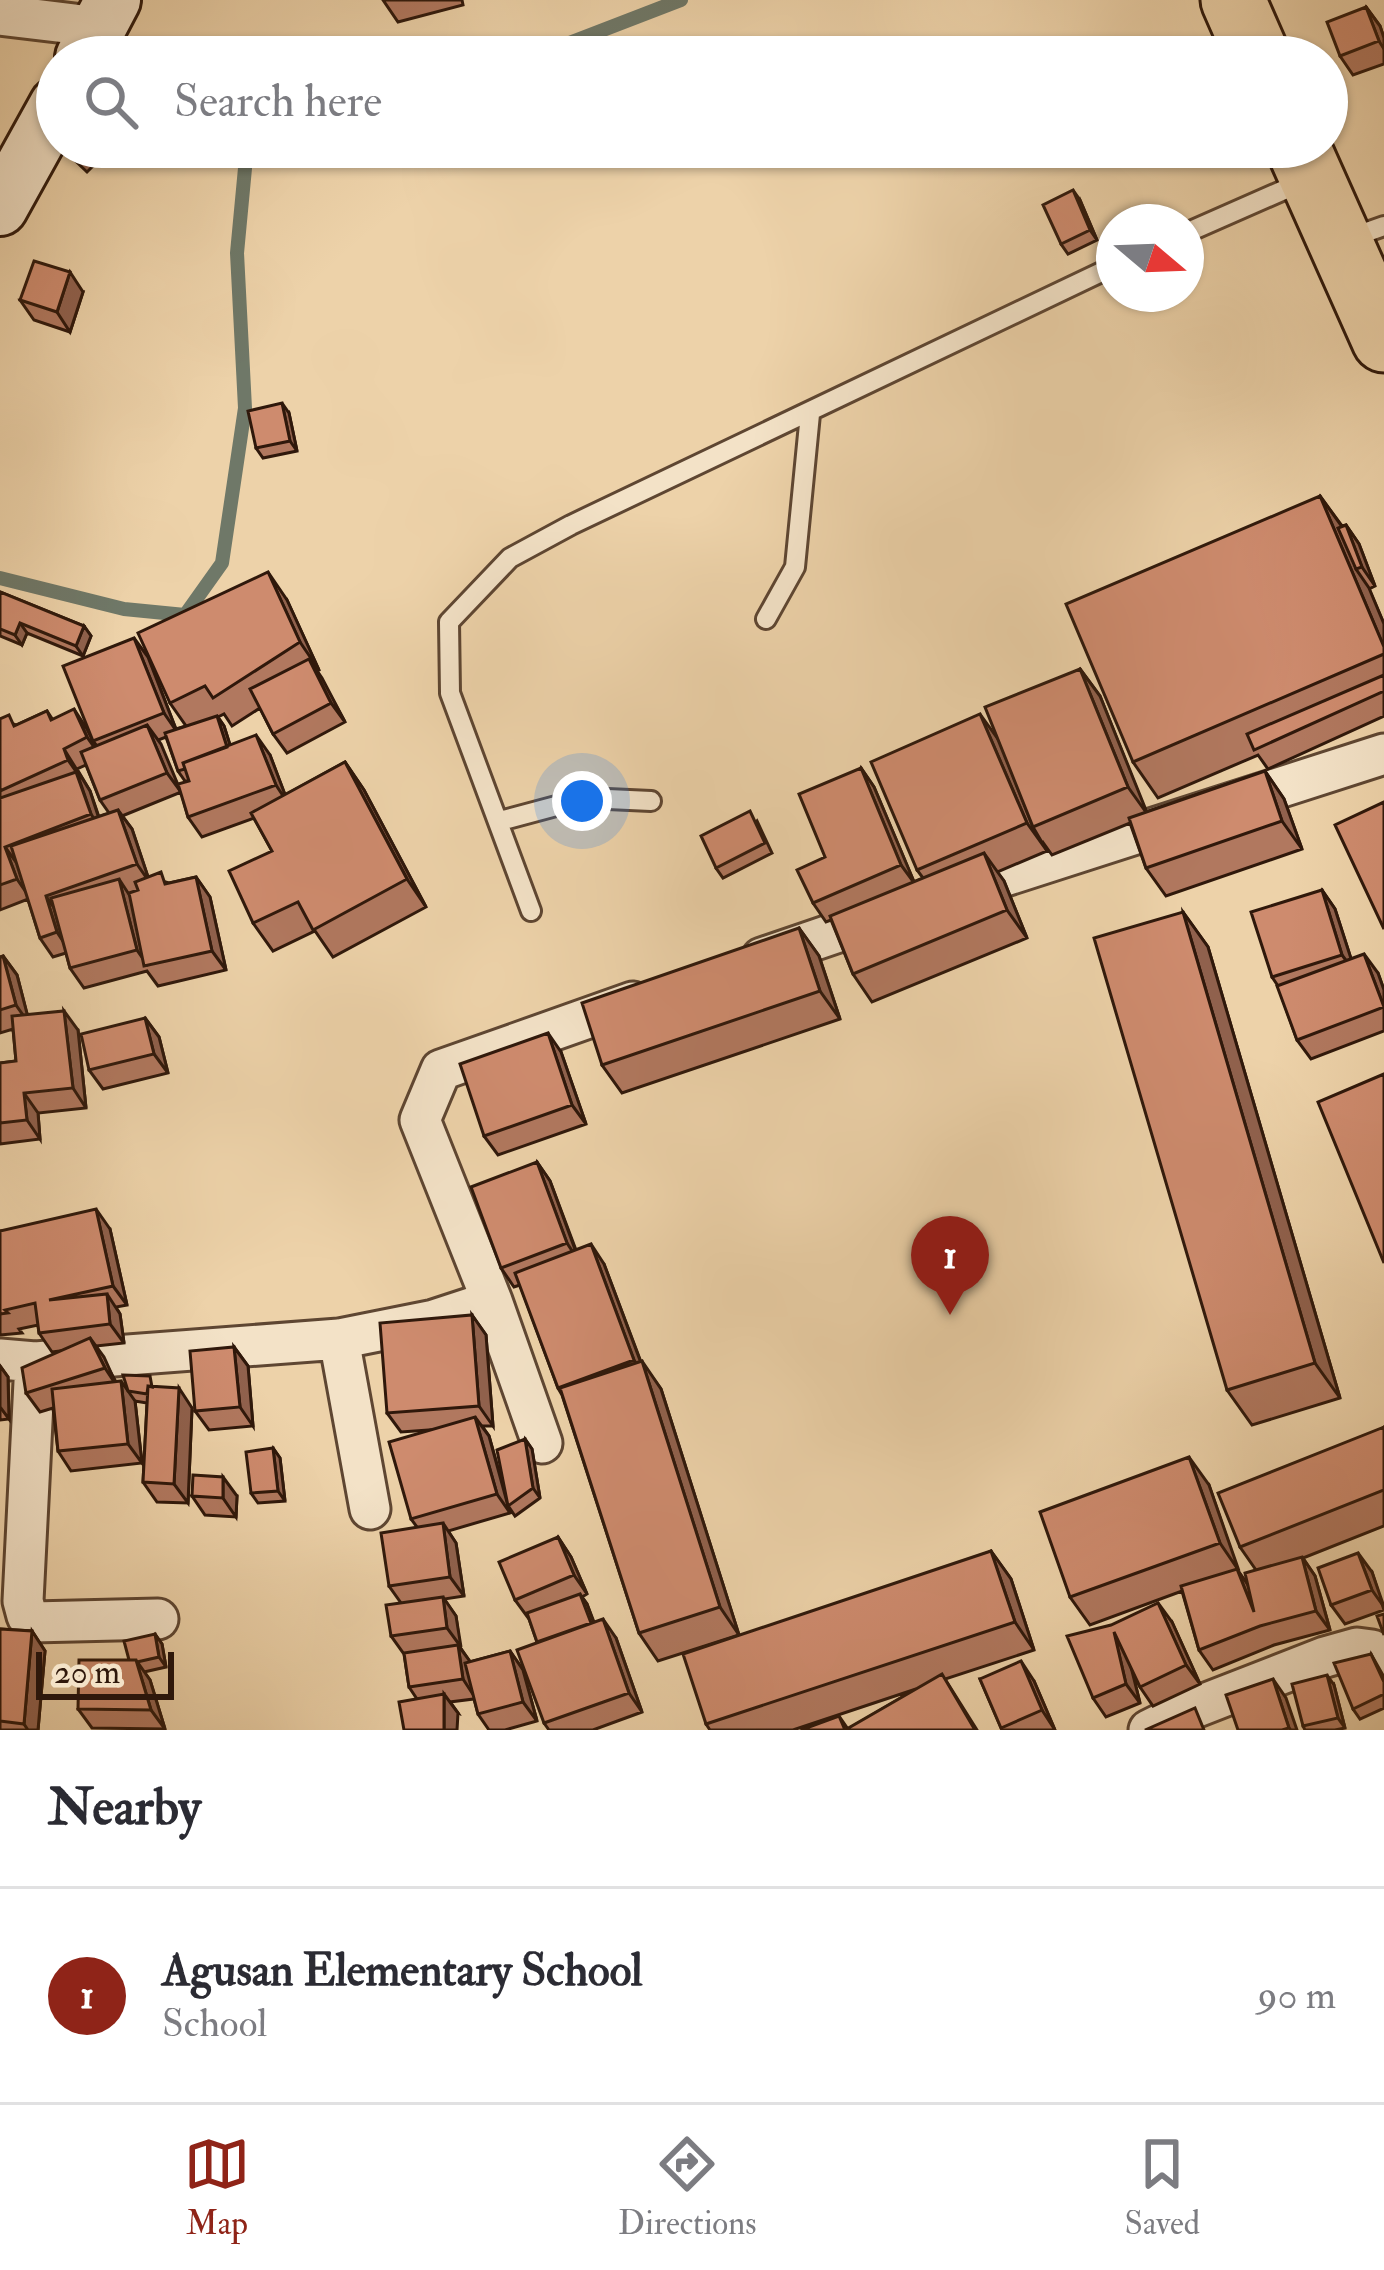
<!DOCTYPE html>
<style>
body{margin:0;font-family:"IM FELL Double Pica",serif;background:#f7f7f7;color:#2b2b33}
.compass{position:absolute;left:1096px;top:204px;width:108px;height:108px;border-radius:50%;background:#fff;box-shadow:0 3px 9px #0004;rotate:109deg}
.scale{position:absolute;left:36px;bottom:30px;width:138px;box-sizing:border-box;padding-left:12px;border:6px solid #2f180b;border-top:0;font-size:33px;line-height:42px;white-space:nowrap;color:#2f180b;-webkit-text-stroke:9px #f3e2c7;paint-order:stroke}
.you{position:absolute;left:582px;top:801px;width:42px;height:42px;margin:-30px;border:9px solid #fff;border-radius:50%;background:#1a73e8;box-shadow:0 0 0 18px #1a73e833}
.badge{display:grid;place-items:center;width:78px;height:78px;border-radius:50%;background:#8f2418;color:#fff;font-size:39px;font-weight:700}
.pin{position:absolute;translate:-50% -99px;filter:drop-shadow(0 3px 6px #0008)}
.pin::after{content:'';position:absolute;top:63px;width:42px;height:36px;background:inherit;clip-path:polygon(0 0,100% 0,50% 100%)}
.list{margin:0;padding:0;list-style:none}
h2{display:flex;justify-content:space-between;align-items:center;height:156px;margin:0;padding:0 48px;font-size:51px}
h2 small{font-size:39px;font-weight:400;color:#7c7c81}
.list li{display:grid;grid-template-columns:78px 1fr auto;gap:36px;align-items:center;box-sizing:border-box;height:216px;padding:0 48px;border-top:3px solid #e1e1e2}
.list b{display:block;font-size:45px;white-space:nowrap}
.list p{margin:0;font-size:39px;white-space:nowrap;color:#7c7c81}
.list em{font-size:39px;font-style:normal;color:#7c7c81}
.icon{flex:none;width:66px;height:66px;fill:none;stroke:currentColor;stroke-width:2;stroke-linecap:round;stroke-linejoin:round}
.map{position:relative;flex:none;width:1384px;height:1730px;overflow:hidden}
.search{position:absolute;background:#fff;box-shadow:0 3px 9px #0004;left:36px;right:36px;top:36px;height:132px;display:flex;align-items:center;gap:30px;box-sizing:border-box;padding:0 42px;border-radius:66px;color:#7c7c81;font-size:45px}
.sheet{height:372px;background:#fff}
nav{display:flex;justify-content:space-around;align-items:center;box-sizing:border-box;height:168px;border-top:3px solid #e1e1e2;background:#fff;font-size:33px;color:#7c7c81}
nav a{display:grid;justify-items:center;gap:6px}
nav .on{color:#8f2418}
.map>svg:first-child{display:block}
.lines{fill:none;stroke-linecap:round;stroke-linejoin:round}
.stream{stroke:#6f7868;stroke-width:14}
.service-casing{stroke:#5e4632;stroke-width:24}
.minor-casing{stroke:#5e4632;stroke-width:45}
.secondary-casing{stroke:#2f180b;stroke-width:60}
.trunk-casing{stroke:#2f180b;stroke-width:69}
.service{stroke:#f3e2c7;stroke-width:18}
.minor{stroke:#f3e2c7;stroke-width:39}
.secondary{stroke:#f3e2c7;stroke-width:54}
.trunk{stroke:#edd2a9;stroke-width:63}
.wall{fill:#b1785f;stroke:#2f180b;stroke-width:3;fill-rule:evenodd}
.shaded-wall{fill:#90614d;stroke:#2f180b;stroke-width:3}
.building{fill:#ce8b6e;stroke:#2f180b;stroke-width:3}
</style>
<div class="map">
<svg width="1384" height="1730" viewBox="0 0 1384 1730">
<rect width="100%" height="100%" fill="#edd2a9"/>
<filter id="stains"><feTurbulence type="fractalNoise" baseFrequency=".00167" numOctaves="4"/><feColorMatrix values="0 0 0 0 .2 0 0 0 0 .09 0 0 0 0 .02 0 0 0 .5 -.17"/></filter>
<radialGradient id="worn" r=".72"><stop offset=".6" stop-color="#630" stop-opacity="0"/><stop offset="1" stop-color="#630" stop-opacity=".3"/></radialGradient>
<g class="lines">
<path class="stream" d="M354 57 451 49 533 57 681 0
M0 578 124 609 185 615 222 563 245 408 237 253 247 147"/>
<g class="service-casing">
<path id="service" d="M1186 233 1302 182
M1350 238 1384 226
M766 619 795 567 810 414
M500 821 586 798 651 801
M531 911 450 693 449 622 510 558 571 525 1114 266"/>
</g>
<g class="minor-casing">
<path id="minor" d="M0 15 99 27
M949 894 1384 754
M762 958 888 915
M339 1339 370 1509
M0 1359 35 1362 339 1339 434 1320 492 1301
M35 1362 23 1601 27 1616 33 1622 158 1619
M542 1443 492 1301 420 1120 441 1070 633 1002
M1149 1730 1189 1710 1325 1657 1357 1648 1372 1650 1384 1658"/>
</g>
<g class="secondary-casing">
<path id="secondary" d="M83 57 113 0
M0 208 57 105"/>
</g>
<g class="trunk-casing">
<path id="trunk" d="M1233 0 1258 57
M1298 147 1384 340"/>
</g>
<use href="#service" class="service"/>
<use href="#minor" class="minor"/>
<use href="#secondary" class="secondary"/>
<use href="#trunk" class="trunk"/>
</g>
<path class="wall" d="M383 0H462L463 5 398 22Z
M1366 7 1380 26 1384 38V64L1353 75 1340 56Z
M61 147H102L106 153 87 172Z
M1080 200 1097 240 1068 254 1061 244Z
M83 292 70 332 34 320 20 300Z
M289 413 297 451 263 458 256 448Z
M1320 496 1342 526 1346 525 1359 544 1375 586 1369 589 1384 624V716L1268 769 1258 755 1158 798 1133 762Z
M0 592 84 626 91 636 83 656 27 633 22 645 0 636Z
M287 600 319 670 317 671 345 722 287 753 273 734 260 708 232 726 224 714 218 717 224 726 230 745 270 755 285 795 345 762 364 790 426 907 333 957 315 931 273 951 253 923 272 851 254 818 202 837 188 817 181 792 122 816 132 829 148 877 169 883 196 877 210 897 226 970 158 986 147 971 84 988 70 968 66 953 53 957 40 938 28 899 0 910V719L16 725 47 711 53 720 87 729 96 746H97L93 741 148 657 176 729 186 726 170 703ZM166 737 178 771 185 781H189L180 791 158 740ZM86 765 100 800 109 813 99 817 90 791 77 769Z
M1080 669 1100 696 1146 812 1265 771 1284 799 1302 849 1166 896 1146 868 1130 823 1052 855 1042 841 1047 851 997 872 1004 881 1027 938 872 1002 853 974 831 920 826 922 813 903 825 857 861 768 874 787 914 882 923 878 917 870 997 738Z
M757 821 772 853 723 878 716 868Z
M1322 890 1335 909 1351 959 1378 973 1384 990V1031L1311 1059 1297 1040 1278 986 1272 977Z
M1183 912 1208 947 1340 1398 1252 1425 1227 1390Z
M799 928 819 956 840 1019 622 1093 602 1065Z
M3 956 17 975 27 1014 78 1030 86 1108 38 1113 40 1139 0 1144V1063L16 1061 13 1029 0 1033V957Z
M145 1018 159 1037 168 1073 103 1089 89 1070Z
M561 1052 586 1124 498 1155 484 1136Z
M537 1162 550 1181 576 1250 604 1264 641 1362 661 1389 739 1635 658 1661 639 1633 562 1395 558 1388 520 1285 514 1287 501 1268Z
M110 1229 127 1305 116 1307 120 1314 124 1343 96 1346 116 1382 128 1391 157 1387 192 1408 188 1503 157 1502 143 1482 147 1403 135 1401 142 1463 71 1471 58 1451 53 1408 40 1412 26 1393 60 1351 52 1352 39 1333 38 1325 19 1329 22 1333 0 1335V1231Z
M472 1315 486 1335 493 1426H482L489 1436 507 1500 525 1439 532 1449 540 1498 515 1516 509 1507 510 1513 448 1531 456 1543 464 1596 444 1599 456 1616 460 1647 470 1662 510 1651 523 1670 537 1721 505 1730H489L478 1714 474 1699 450 1702 458 1713 417 1699 409 1687 404 1654 391 1636 401 1603 389 1586 417 1527 411 1519 430 1430 401 1432 387 1413Z
M234 1347 248 1366 253 1426 209 1430 195 1411Z
M0 1366 8 1377 9 1419 0 1420Z
M1384 1427V1526L1303 1558 1315 1576 1330 1630 1274 1645 1213 1670 1199 1650 1182 1591 1090 1625 1070 1597 1209 1485 1238 1571 1248 1585 1256 1570 1240 1547Z
M273 1448 280 1458 285 1501 258 1503 251 1493Z
M192 1496H237L236 1517 205 1515Z
M558 1537 571 1557 587 1594 582 1597 587 1604 594 1622 616 1638 642 1712 593 1730H549L544 1723 537 1642 529 1619 515 1600Z
M991 1551 1011 1579 1034 1650 945 1679 977 1730H801L839 1716 848 1729 916 1689 793 1730H710L706 1724Z
M1372 1572 1384 1610 1345 1624 1331 1605Z
M1172 1622 1200 1684 1153 1706 1140 1687 1132 1670 1140 1703 1106 1717 1093 1698Z
M0 1629 32 1631 45 1651 38 1730H0Z
M155 1634 162 1644 166 1667 144 1672 150 1680 165 1729 92 1728 78 1709Z
M1371 1654 1384 1677V1708L1360 1719 1353 1709Z
M980 1679 1034 1681 1055 1730H1002Z
M1334 1685 1345 1728 1335 1730H1305L1303 1726Z"/>
<path class="shaded-wall" d="M1366 7 1380 26 1384 38V49L1379 41Z
M1073 190 1080 200 1097 240 1090 230Z
M70 272 83 292 70 332 57 312Z
M282 403 289 413 297 451 290 441Z
M1320 496 1345 531 1356 569 1369 588 1384 624V647Z
M1346 525 1359 544 1375 586 1362 567Z
M268 572 287 600 319 670 300 642Z
M20 623 27 633 22 645 15 635Z
M84 626 91 636 83 656 76 646Z
M134 638 148 657 177 732 164 713Z
M309 659 322 678 345 722 331 703Z
M1080 669 1100 696 1148 815 1128 787Z
M74 709 87 729 101 757 87 737Z
M980 714 1000 742 1033 827 1047 851 1027 823Z
M217 716 224 726 236 764 229 754Z
M147 725 161 744 181 792 167 773Z
M256 735 270 755 289 805 276 785Z
M64 749 90 791 104 834 91 814 77 773 68 760Z
M345 762 364 790 426 907 407 879Z
M861 768 874 787 915 884 901 865Z
M1265 771 1284 799 1302 849 1282 821Z
M118 810 132 829 150 883 137 864Z
M5 847 19 866 30 898 17 879Z
M984 853 1004 881 1027 938 1007 910Z
M196 877 210 897 226 970 212 951Z
M119 879 132 899 148 966 137 950Z
M1322 890 1335 909 1356 974 1342 955Z
M46 896 59 915 70 952 57 932Z
M1183 912 1208 947 1340 1398 1315 1363Z
M799 928 819 956 840 1019 820 991Z
M1364 954 1378 973 1384 990V1007Z
M3 956 17 975 30 1025 16 1005Z
M64 1011 78 1030 86 1108 73 1088Z
M145 1018 159 1037 168 1073 154 1054Z
M548 1033 561 1052 586 1124 572 1105Z
M24 1093 38 1113 40 1139 27 1120Z
M537 1162 550 1181 580 1263 567 1243Z
M96 1209 110 1229 127 1305 113 1286Z
M591 1244 604 1264 647 1379 634 1360Z
M107 1294 120 1314 124 1343 110 1324Z
M472 1315 486 1335 493 1426 479 1406Z
M90 1338 104 1357 118 1388 105 1368Z
M234 1347 248 1366 253 1426 240 1407Z
M642 1361 661 1389 739 1635 720 1607Z
M0 1366 8 1377 9 1419 0 1407Z
M121 1381 135 1401 142 1463 128 1444Z
M179 1388 192 1408 188 1503 174 1484Z
M475 1417 489 1436 510 1513 497 1494Z
M525 1439 532 1449 540 1498 533 1488Z
M273 1448 280 1458 285 1501 278 1491Z
M1189 1457 1209 1485 1239 1571 1220 1543Z
M223 1477 237 1496 236 1517 223 1498Z
M443 1523 456 1543 464 1596 450 1577Z
M558 1537 571 1557 587 1594 574 1575Z
M991 1551 1011 1579 1034 1650 1015 1622Z
M1358 1553 1372 1572 1384 1607 1372 1590Z
M1302 1557 1315 1576 1330 1630 1316 1611Z
M1237 1569 1250 1588 1254 1612Z
M580 1594 587 1604 599 1638 592 1628Z
M443 1597 456 1616 461 1647 447 1628Z
M1158 1603 1172 1622 1200 1684 1186 1665Z
M603 1619 616 1638 642 1712 629 1693Z
M32 1631 45 1651 38 1730H28L24 1724Z
M1114 1632 1127 1651 1140 1703 1126 1684Z
M155 1634 162 1644 166 1667 159 1657Z
M458 1645 472 1664 476 1699 463 1679Z
M510 1651 523 1670 537 1721 523 1702Z
M136 1660 150 1680 165 1729 151 1710Z
M1021 1661 1034 1681 1055 1730 1042 1710Z
M1327 1675 1334 1685 1345 1728 1338 1718Z
M1273 1679 1286 1698 1297 1730H1291L1289 1728Z
M444 1694 458 1713 457 1730H444Z"/>
<path class="building" d="M1366 7 1379 41 1340 56 1327 22Z
M57 121V140L48 131Z
M64 147H95L80 162Z
M1073 190 1090 230 1061 244 1043 205Z
M34 261 70 272 57 312 20 300Z
M282 403 290 441 256 448 248 411Z
M1320 496 1384 647V654L1133 762 1066 604Z
M1346 525 1362 567 1356 569 1338 528Z
M268 572 300 642 213 698 205 686 170 703 138 633Z
M0 592 84 626 76 646 20 623 15 635 0 629Z
M134 638 164 713 93 741 63 666Z
M309 659 331 703 273 734 250 689Z
M1080 669 1128 787 1033 827 985 707Z
M1384 675V691L1254 750 1247 734Z
M74 709 87 737 64 749 68 760 0 791V719L9 715 14 726 47 711 51 720Z
M980 714 1027 823 917 870 871 762Z
M217 716 227 747 183 763 185 769 178 771 165 733Z
M147 725 167 773 100 800 81 752Z
M256 735 276 785 188 817 178 784 189 781 183 763Z
M345 762 407 879 313 930 298 902 253 923 229 871 272 851 251 813Z
M861 768 901 865 813 903 797 870 825 857 799 794Z
M1265 771 1282 821 1146 868 1129 818Z
M76 772 91 814 5 847 17 879 0 885V798Z
M1384 802V929L1335 825Z
M118 810 137 864 46 896 57 932 40 938 11 846Z
M750 811 765 843 716 868 701 836Z
M984 853 1007 910 853 974 830 916Z
M161 872 165 884 196 877 212 951 144 966 129 893 138 890 135 882Z
M119 879 137 950 70 968 51 898Z
M1322 890 1342 955 1272 977 1251 912Z
M1183 912 1315 1363 1227 1390 1094 938Z
M799 928 820 991 602 1065 582 1003Z
M1364 954 1384 1007 1297 1040 1277 986Z
M3 956 16 1005 0 1010V957Z
M64 1011 73 1088 24 1093 27 1120 0 1123V1063L16 1061 12 1016Z
M145 1018 154 1054 89 1070 81 1034Z
M548 1033 572 1105 484 1136 460 1064Z
M1384 1074V1263L1318 1102Z
M537 1162 567 1243 501 1268 471 1187Z
M96 1209 113 1286 49 1300 107 1294 110 1324 39 1333 35 1303 5 1310 8 1313 0 1314V1231Z
M591 1244 634 1360 558 1388 515 1273Z
M472 1315 479 1406 387 1413 380 1323Z
M90 1338 105 1368 26 1393 22 1368Z
M234 1347 240 1407 195 1411 190 1351Z
M642 1361 720 1607 639 1633 560 1388Z
M123 1375 150 1376 152 1387 148 1386 147 1394 128 1391Z
M121 1381 128 1444 58 1451 52 1389Z
M148 1386 179 1388 174 1484 143 1482Z
M475 1417 497 1494 411 1519 389 1442Z
M1384 1427V1490L1240 1547 1218 1493Z
M525 1439 533 1488 508 1506 497 1450Z
M273 1448 278 1491 251 1493 246 1452Z
M1189 1457 1220 1543 1070 1597 1040 1512Z
M193 1475 223 1477V1498L192 1496Z
M443 1523 450 1577 389 1586 381 1533Z
M558 1537 574 1575 515 1600 499 1562Z
M991 1551 1015 1622 706 1724 683 1654Z
M1358 1553 1372 1590 1331 1605 1318 1568Z
M1302 1557 1316 1611 1260 1626 1199 1650 1181 1586 1237 1569 1254 1612 1245 1573Z
M580 1594 591 1623 537 1642 527 1613Z
M443 1597 447 1628 391 1636 386 1605Z
M1158 1603 1186 1665 1140 1687 1114 1632 1126 1684 1093 1698 1067 1636 1111 1625Z
M1384 1614V1635L1377 1616Z
M603 1619 629 1693 544 1723 517 1650Z
M0 1629 32 1631 24 1724 0 1721Z
M155 1634 159 1657 137 1662 136 1660H129L124 1641Z
M458 1645 463 1679 409 1687 404 1653Z
M510 1651 523 1702 478 1714 465 1663Z
M1371 1654 1384 1682V1694L1353 1709 1334 1663Z
M79 1660H136L151 1710 78 1709Z
M1021 1661 1042 1710 1001 1728 980 1679Z
M942 1674 975 1730H845Z
M1327 1675 1338 1718 1303 1726 1292 1684Z
M1273 1679 1289 1728 1282 1730H1238L1226 1695Z
M444 1694V1730H404L399 1702Z
M1195 1708 1204 1730H1145Z
M839 1716 845 1730H801Z"/>
<rect width="100%" height="100%" filter="url(#stains)"/>
<rect width="100%" height="100%" fill="url(#worn)"/>
</svg>
<svg class="compass" viewBox="-18 -18 36 36"><path d="M0-13l5 13h-10z" fill="#e53935"/><path d="M0 13l5-13h-10z" fill="#7c7c81"/></svg>
<div class="scale">20 m</div>
<div class="you"></div>
<div class="pin badge" style="left:950px;top:1315px">1</div>
<div class="search"><svg class="icon" aria-label="search" viewBox="0 0 24 24"><circle cx="10" cy="10" r="6"/><path d="M15 15l6 6"/></svg>Search here</div>
</div>
<section class="sheet">
<h2>Nearby<small></small></h2>
<ul class="list">
<li><span class="badge">1</span><div><b>Agusan Elementary School</b><p>School</p></div><em>90 m</em></li>
</ul>
</section>
<nav>
<a class="on"><svg class="icon" aria-label="map" viewBox="0 0 24 24"><path d="M3 6l6-2 6 2 6-2v14l-6 2-6-2-6 2zM9 4v14M15 6v14"/></svg>Map</a>
<a><svg class="icon" aria-label="directions" viewBox="0 0 24 24"><path d="M12 3l9 9-9 9-9-9zM9 14v-3h6M13 9l2 2-2 2"/></svg>Directions</a>
<a><svg class="icon" aria-label="saved" viewBox="0 0 24 24"><path d="M7 4h10v16l-5-4-5 4z"/></svg>Saved</a>
</nav>
